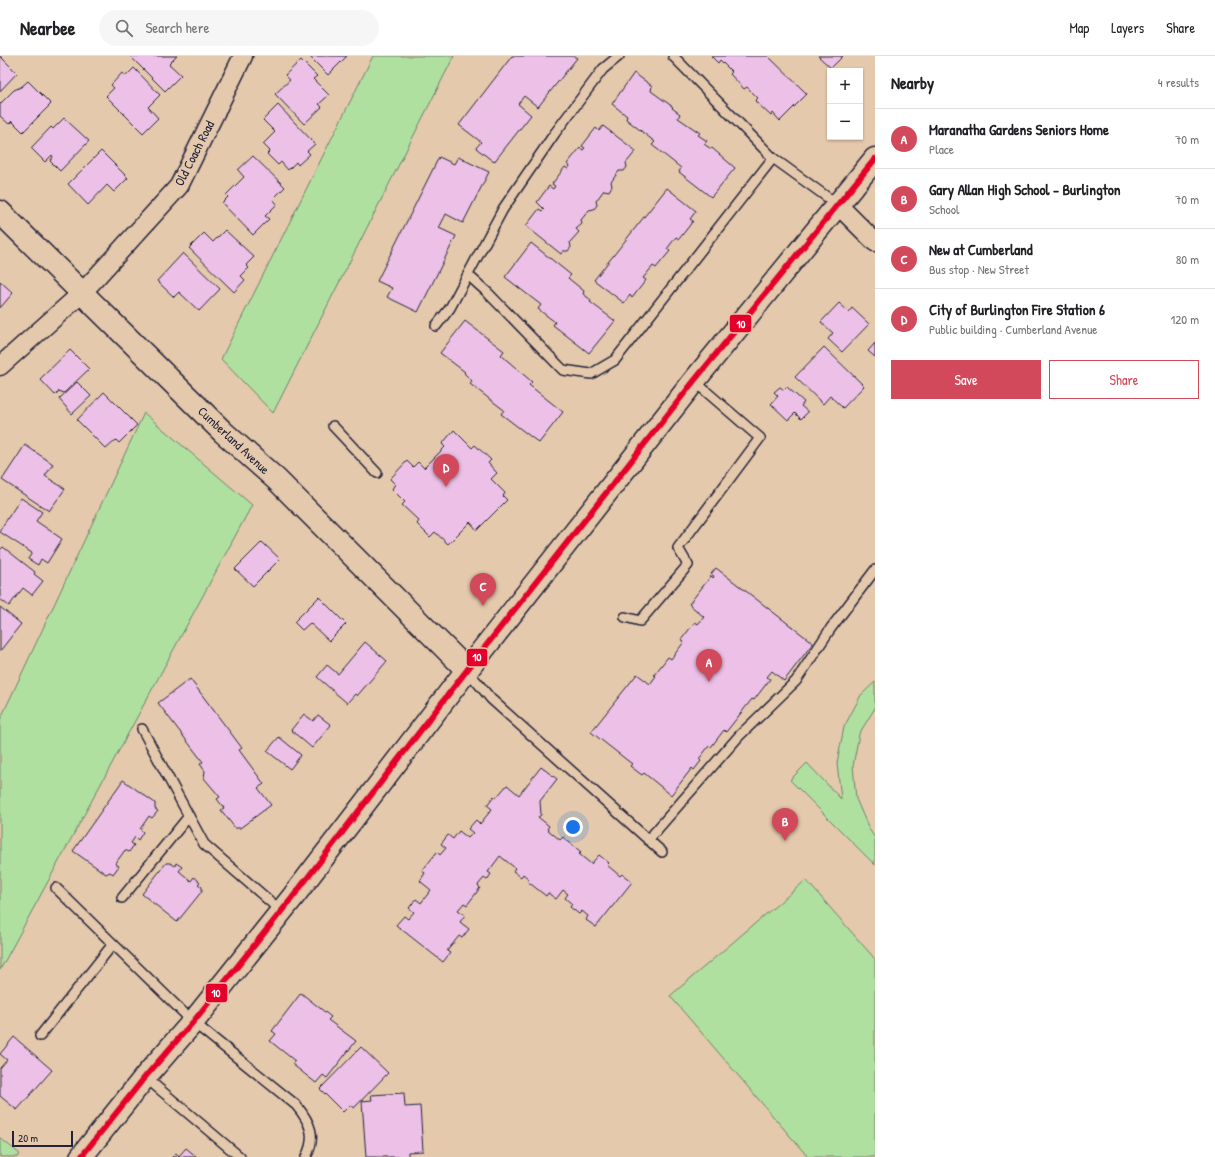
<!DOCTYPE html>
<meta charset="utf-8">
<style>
body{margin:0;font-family:"Patrick Hand",sans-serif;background:#f6f6f6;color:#202124}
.controls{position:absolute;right:12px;top:12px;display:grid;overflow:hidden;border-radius:0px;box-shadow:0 1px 3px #0004}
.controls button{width:36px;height:36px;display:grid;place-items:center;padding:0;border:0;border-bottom:1px solid #e0e0e0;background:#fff;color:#202124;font:20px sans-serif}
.scale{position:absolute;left:12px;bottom:10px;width:61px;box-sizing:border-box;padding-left:4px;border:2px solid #22223b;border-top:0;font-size:11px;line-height:14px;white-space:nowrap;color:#22223b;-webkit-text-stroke:3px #e5c9ac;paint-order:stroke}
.you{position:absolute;left:573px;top:771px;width:14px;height:14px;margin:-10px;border:3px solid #fff;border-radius:50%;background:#1a73e8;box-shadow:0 0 0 6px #1a73e833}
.badge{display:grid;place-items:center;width:26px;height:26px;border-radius:50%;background:#d1495b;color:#fff;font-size:13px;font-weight:700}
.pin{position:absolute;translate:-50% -33px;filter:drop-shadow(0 1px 2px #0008)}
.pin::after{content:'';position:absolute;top:21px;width:14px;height:12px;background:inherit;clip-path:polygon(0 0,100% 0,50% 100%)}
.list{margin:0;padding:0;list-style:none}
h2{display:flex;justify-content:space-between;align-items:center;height:52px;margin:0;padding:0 16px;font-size:17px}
h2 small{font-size:13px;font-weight:400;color:#757577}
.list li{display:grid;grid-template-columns:26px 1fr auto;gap:12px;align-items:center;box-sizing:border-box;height:60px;padding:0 16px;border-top:1px solid #e0e0e0}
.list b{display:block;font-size:15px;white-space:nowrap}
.list p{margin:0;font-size:13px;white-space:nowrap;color:#757577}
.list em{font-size:13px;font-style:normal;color:#757577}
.actions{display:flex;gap:8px;padding:12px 16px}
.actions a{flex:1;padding:9px 0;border:1px solid #d1495b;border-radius:0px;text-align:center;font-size:14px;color:#d1495b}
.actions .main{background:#d1495b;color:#fff}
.icon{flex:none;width:22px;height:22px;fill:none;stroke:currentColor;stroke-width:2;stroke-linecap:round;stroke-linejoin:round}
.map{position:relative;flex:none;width:875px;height:1101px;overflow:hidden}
header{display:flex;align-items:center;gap:24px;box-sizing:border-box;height:56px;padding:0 20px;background:#fff;border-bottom:1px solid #e0e0e0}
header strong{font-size:19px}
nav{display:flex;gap:22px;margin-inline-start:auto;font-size:14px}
.search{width:280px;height:36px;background:#f6f6f6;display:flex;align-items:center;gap:10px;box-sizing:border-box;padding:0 14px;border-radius:22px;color:#757577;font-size:15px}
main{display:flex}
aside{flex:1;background:#fff}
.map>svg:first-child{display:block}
.green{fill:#b0e09f;stroke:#69816d}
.building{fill:#edc1e7;stroke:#22223b}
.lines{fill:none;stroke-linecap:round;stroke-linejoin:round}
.lane-casing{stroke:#22223b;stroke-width:12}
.street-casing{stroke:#22223b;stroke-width:21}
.secondary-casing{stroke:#22223b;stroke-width:25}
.lane{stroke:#e5c9ac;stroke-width:9}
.street{stroke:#e5c9ac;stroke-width:18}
.secondary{stroke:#e5c9ac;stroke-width:22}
.bus-1-casing{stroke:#e5c9ac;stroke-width:9}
.bus-1{stroke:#e4002b;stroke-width:6}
.labels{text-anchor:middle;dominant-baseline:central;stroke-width:4;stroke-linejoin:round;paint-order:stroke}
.street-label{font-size:13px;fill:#22223b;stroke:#e5c9ac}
.line-badge{stroke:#e5c9ac;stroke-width:1.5}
.badge-label{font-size:11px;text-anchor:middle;font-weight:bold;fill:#fff}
</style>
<header>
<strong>Nearbee</strong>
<div class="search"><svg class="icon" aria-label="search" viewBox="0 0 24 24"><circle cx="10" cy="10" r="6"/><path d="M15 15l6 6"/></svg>Search here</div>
<nav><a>Map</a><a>Layers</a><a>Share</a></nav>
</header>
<main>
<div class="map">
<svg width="875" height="1101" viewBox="0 0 875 1101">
<rect width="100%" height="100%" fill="#e5c9ac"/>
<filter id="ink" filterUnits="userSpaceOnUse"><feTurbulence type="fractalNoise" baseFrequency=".025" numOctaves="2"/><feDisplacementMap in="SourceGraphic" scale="8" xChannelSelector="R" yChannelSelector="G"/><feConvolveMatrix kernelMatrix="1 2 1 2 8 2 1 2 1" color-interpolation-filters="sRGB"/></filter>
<g filter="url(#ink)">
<path class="green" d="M373 0H454L273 357 221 303Z
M144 357 252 449 0 914V664Z
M875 626V652L859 678 853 710 856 743 869 773 875 782V809L790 724 807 707 841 743 837 707 844 671 861 639Z
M806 824 875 903V1101H808L670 940Z
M0 1082 20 1098 18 1101H0Z"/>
<path class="building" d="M0 0 17 17 0 35Z
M130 0H177L169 8 181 19 165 35Z
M309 0H347L328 19Z
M512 0H573L577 2 538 51 524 40 518 48 531 59 494 106 476 92 481 86 459 69Z
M711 0H768L807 38 780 65 773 57 771 60 755 45 758 42 747 31 744 33 730 18 732 16 720 4 718 7Z
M818 0H843L831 12Z
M301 4 317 20 313 23 329 39 319 48 322 51 304 68 275 38 290 24 285 19Z
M134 12 160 39 148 51 158 62 143 77 106 40 114 32 111 29 122 17 126 20Z
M634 17 652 30 651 35 673 51 672 52 680 58 678 62 700 77 698 79 707 85 704 88 711 93 712 92 735 112 711 141 679 116 681 112 652 89 655 86 626 63 627 60 612 48Z
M28 25 51 48 23 76 12 65 9 68 0 60V48L14 34 21 31Z
M278 49 315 88 307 95 310 98 298 109 296 106 288 114 281 106 278 109 267 98 270 95 263 88 275 76 263 64Z
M64 62 89 85 60 115 50 105 53 101 52 99 45 106 31 92 51 71 53 73Z
M603 70 636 95 626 107 627 111 624 115H619L611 126 612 130 609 135 604 134 596 145 597 149 594 153 589 154 581 164 582 168 576 173 579 176 570 186 571 191 568 195H563L561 198 526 170 539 153 542 155 544 153 537 146 549 130 553 133 555 130 552 128 565 111 568 113 570 110 567 108 580 92 583 94 585 92 582 90 596 72 599 75Z
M101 95 128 122 114 136 107 129 88 149 68 128Z
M253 100 285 131 273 143 277 148 265 160 269 163 253 179 222 147 228 141 226 139 244 121 238 114Z
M439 101 454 108 458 101 489 116 463 167 446 158 439 172 456 180 418 256 387 241 392 232 377 225Z
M667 132 696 155 690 163 693 165 679 183 676 181 667 193 670 195 656 212 653 210 643 222 646 224 632 242 630 239 624 247 594 224Z
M225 174 254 201 246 209 249 212 241 220 245 224 234 236 189 192 204 177 213 186Z
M531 187 571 219 568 222 584 235 583 238 591 244 590 246 615 265 589 297 553 269 555 266 538 253 541 249 505 221Z
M183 197 220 233 199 255 179 236 174 241 157 225Z
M0 225 13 237 0 252Z
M839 247 849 256 852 252 869 268 842 296 828 283 833 277 821 266Z
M465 265 504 295 501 299 532 326 529 329 563 356 539 387 501 358 504 354 470 328 472 325 464 317 465 316 440 297Z
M875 287V301L868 295Z
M824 291 864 330 843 352 830 340 823 348 795 321Z
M70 294 89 313 64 337 59 335 55 339 40 323Z
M77 326 91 340 72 358 59 343Z
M780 331 784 334 787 331 804 346 801 350 808 356 801 363 795 357 788 364 771 348 778 340 774 336Z
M104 336 137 369 119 387 116 384 106 393 77 364Z
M454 374 472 392 475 389 491 404 488 407 497 417 491 423 505 437 503 440 507 444 477 474 470 466 448 488 435 476 430 481 417 468 419 465 402 449 405 446 392 433 395 428 390 423 407 405 413 411 418 406 424 412 445 391 442 388Z
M25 389 53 408 45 420 65 433 49 455 2 424Z
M21 442 42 456 36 465 62 483 47 507 41 503 38 509 28 503 32 497 0 476V474Z
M262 486 280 503 253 530 235 513Z
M3 491 35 516 34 518 43 525 32 539 23 532 9 550 0 543V494Z
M716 512 813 587 784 625 772 615 767 621 770 623 754 644 752 643 726 676 724 674 711 691 709 690 699 703 701 705 694 714 692 712 671 739 644 717 642 719 630 710 632 708 591 676 637 618 650 628 656 620 654 619 668 601 671 603 684 586 681 584 695 566 698 568 704 561 689 548 711 520 713 522 714 520 711 518Z
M319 541 346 568 329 585 310 567 302 574 294 566Z
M0 551 21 568 0 595Z
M365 586 387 605 357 640 355 638 347 647 317 621 327 609 338 618Z
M190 623 242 692 239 694 264 728 258 732 271 749 240 772H235L221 754 224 752 217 743 220 741 204 722 205 715 200 708 203 706 158 647Z
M304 658 313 665 318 659 331 669 312 692 291 674Z
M279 681 301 699 290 713 267 695Z
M541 711 557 723 540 745 541 759 538 761 549 770 547 773 560 784 563 781 581 796 579 798 591 808 599 799 609 807 607 809 620 820 622 818 632 826 596 871 586 864 588 860 582 855 579 858 570 851 572 848 565 842 568 838 563 834 556 843 548 837 546 840 527 825 529 823 523 818 521 821 513 815 515 812 500 800 488 816 491 818 487 824 484 822 478 829 480 832 467 849 464 847 458 854 465 859 460 866 469 873 462 882 459 880 447 895 450 897 443 906 396 869 404 860 408 863 414 856 409 852 416 843 421 847 431 834 420 825 425 817 422 815 437 796 440 799 446 792 441 788 448 779 453 783 459 775 468 782 473 777 468 773 476 764 480 768 492 753 487 749 494 740 496 742 507 729 519 739Z
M123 724 155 747V753L158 755 152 762 149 760 140 773 143 776 138 784 135 781 131 787 134 789 129 796 125 794 115 808 119 810 113 818 110 816 106 818 73 795Z
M166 807H170L175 810 176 807 182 811 179 815 191 825 194 821 200 826 198 828 202 831V835L177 866 142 838Z
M301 937 331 961 328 964 356 985 327 1022 323 1019 316 1027 292 1008 295 1005 270 985 276 978 272 975Z
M14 981 52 1014 17 1054 0 1040V1012L7 1004 0 998Z
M361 991 388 1017 354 1052 350 1049 343 1056 320 1033Z
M404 1037 405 1051 420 1050 423 1095 408 1096V1101H366L362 1045 372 1044 371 1039Z
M186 1092 197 1101H172L176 1097 179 1100Z"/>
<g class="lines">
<g class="lane-casing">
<path id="lane" d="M673 0 773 102 838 149
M468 219 487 236 563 314 591 318 615 304 773 102
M436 270 450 252 503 153 555 77 603 13 619 0
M333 370 377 417
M625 561 640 565 688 509 678 492 760 382 694 325
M467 614 491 643 662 796
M142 673 204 788 281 855
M648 784 739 680 796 625 831 572 875 514
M56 832 193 966 296 1049C310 1066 317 1080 306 1101
M122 842 189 760
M40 980 113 888
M145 1021 240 1101"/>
</g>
<g class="street-casing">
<path id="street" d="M838 149 875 186
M0 310 82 237 179 130 243 0"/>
</g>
<g class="secondary-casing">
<path id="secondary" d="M0 156 223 376 277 424 467 614
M81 1101 145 1021 193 966 292 842 467 614 694 325 875 103"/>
</g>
<use href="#lane" class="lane"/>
<use href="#street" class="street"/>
<use href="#secondary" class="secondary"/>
<g class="bus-1-casing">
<path id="bus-1" d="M81 1101 145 1021 193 966 292 842 467 614 694 325 875 103"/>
</g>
<use href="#bus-1" class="bus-1"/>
</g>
</g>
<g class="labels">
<g class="street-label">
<text transform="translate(194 97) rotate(-63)">Old Coach Road</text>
<text transform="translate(234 384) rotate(43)">Cumberland Avenue</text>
</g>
</g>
<g class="line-badge">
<rect x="729" y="258" width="23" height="19" rx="4" fill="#e4002b"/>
<rect x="466" y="592" width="22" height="19" rx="4" fill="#e4002b"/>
<rect x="205" y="927" width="23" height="20" rx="4" fill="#e4002b"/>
</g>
<g class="badge-label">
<text x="741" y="272">10</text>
<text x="477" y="605">10</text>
<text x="216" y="941">10</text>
</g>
</svg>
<div class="controls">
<button>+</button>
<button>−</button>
</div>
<div class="scale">20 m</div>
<div class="you"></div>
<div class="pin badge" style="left:709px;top:626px">A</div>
<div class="pin badge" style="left:785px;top:785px">B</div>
<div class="pin badge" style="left:483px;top:550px">C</div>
<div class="pin badge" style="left:446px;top:431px">D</div>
</div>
<aside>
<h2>Nearby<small>4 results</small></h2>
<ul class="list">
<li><span class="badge">A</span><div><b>Maranatha Gardens Seniors Home</b><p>Place</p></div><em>70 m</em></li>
<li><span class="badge">B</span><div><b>Gary Allan High School - Burlington</b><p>School</p></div><em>70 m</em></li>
<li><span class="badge">C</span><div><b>New at Cumberland</b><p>Bus stop · New Street</p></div><em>80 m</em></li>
<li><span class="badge">D</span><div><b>City of Burlington Fire Station 6</b><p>Public building · Cumberland Avenue</p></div><em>120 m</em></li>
</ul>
<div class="actions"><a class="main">Save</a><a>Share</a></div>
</aside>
</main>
